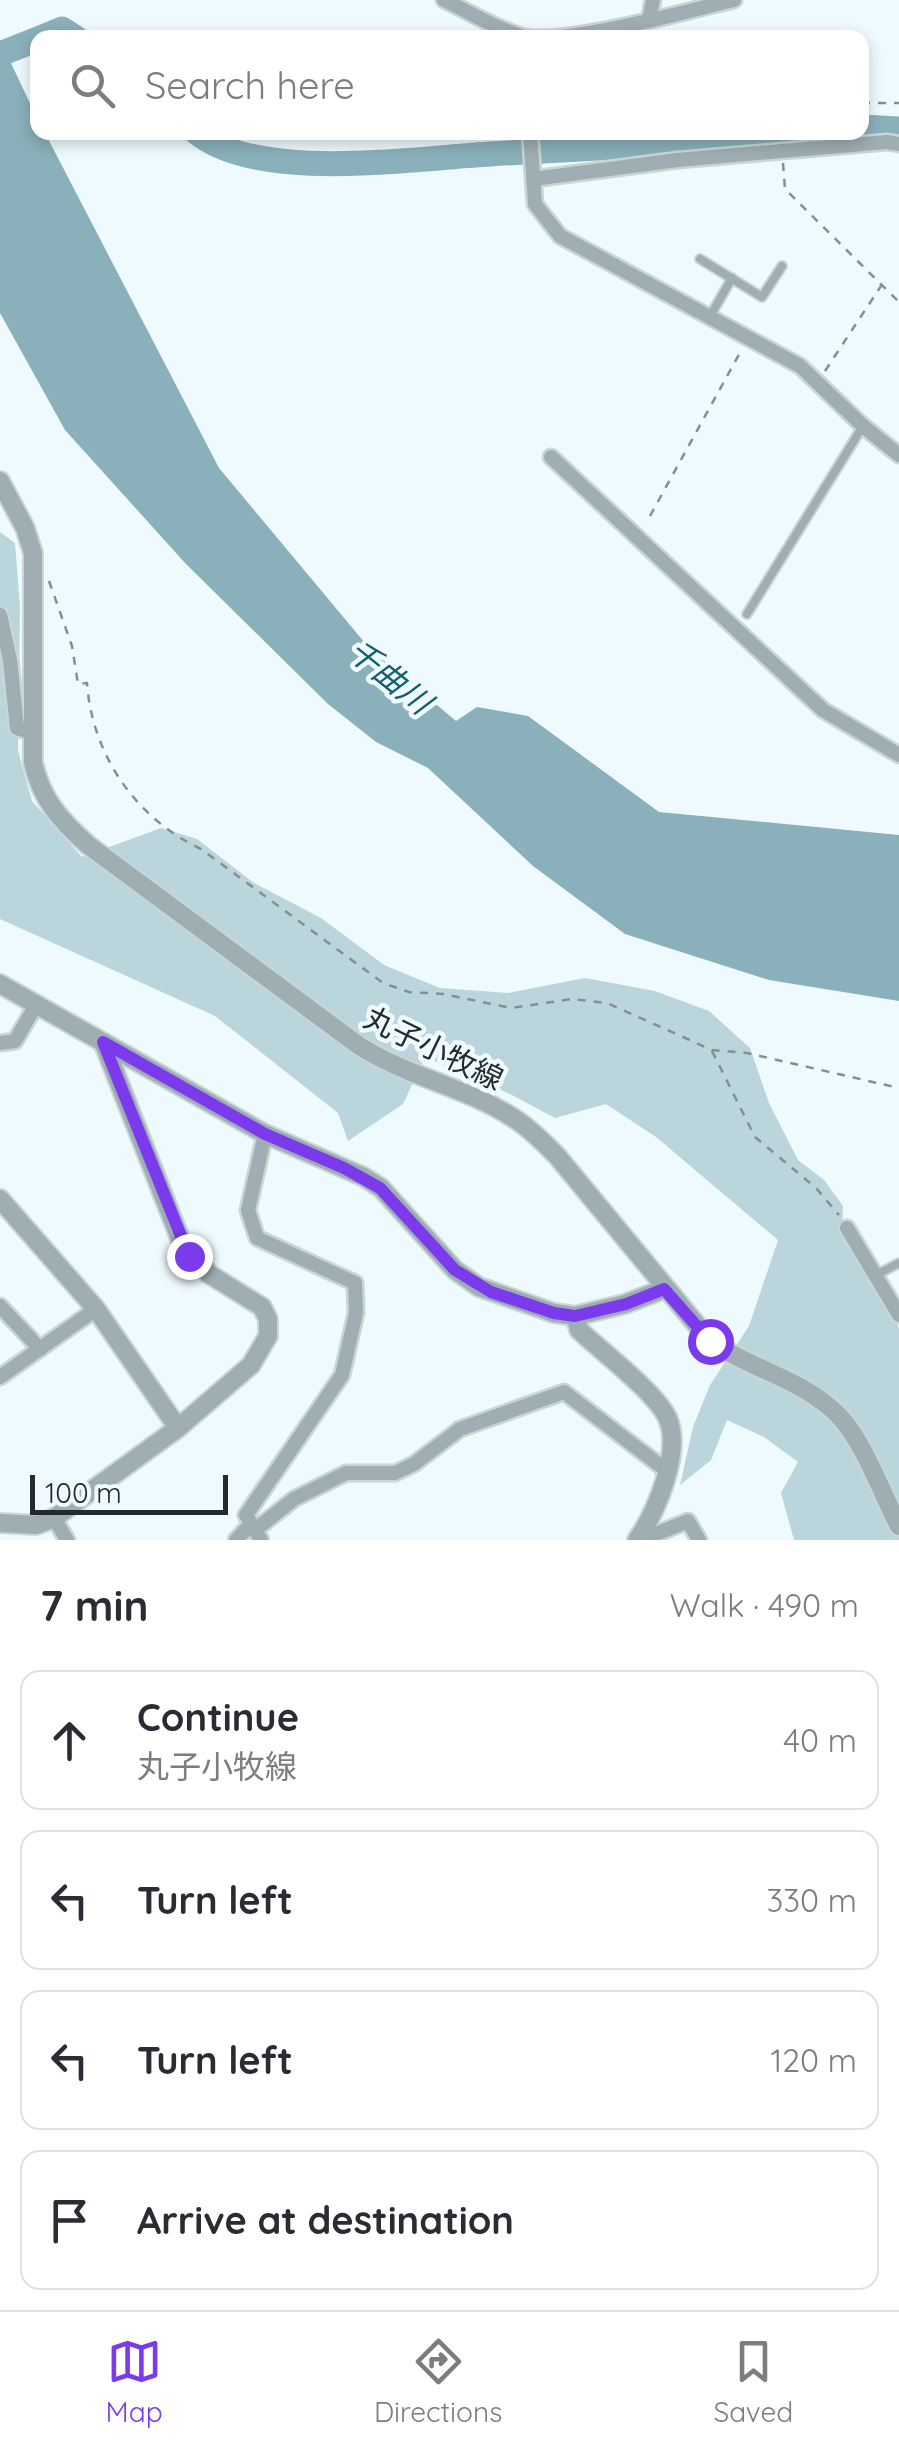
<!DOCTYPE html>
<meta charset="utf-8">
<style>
body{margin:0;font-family:Quicksand,"Noto Sans JP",sans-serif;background:#f7f7f7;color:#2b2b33}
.scale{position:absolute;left:30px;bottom:25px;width:198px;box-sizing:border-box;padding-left:10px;border:5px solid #232a2c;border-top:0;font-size:28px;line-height:35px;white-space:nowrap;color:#232a2c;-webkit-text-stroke:8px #eefafd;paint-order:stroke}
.stop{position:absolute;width:30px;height:30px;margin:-22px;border:8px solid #7c3aed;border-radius:50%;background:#fff}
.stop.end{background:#7c3aed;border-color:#fff;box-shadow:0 2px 10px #0008}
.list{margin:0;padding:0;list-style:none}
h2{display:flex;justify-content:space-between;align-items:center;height:130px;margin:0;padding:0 40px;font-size:42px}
h2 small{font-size:32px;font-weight:400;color:#7c7c81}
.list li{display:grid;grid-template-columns:65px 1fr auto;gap:30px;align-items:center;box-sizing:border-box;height:140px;margin:0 20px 20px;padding:0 20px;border:2px solid #e1e1e2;border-radius:20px}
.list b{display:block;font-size:38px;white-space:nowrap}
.list p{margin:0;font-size:32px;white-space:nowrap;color:#7c7c81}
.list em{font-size:32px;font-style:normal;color:#7c7c81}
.icon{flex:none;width:55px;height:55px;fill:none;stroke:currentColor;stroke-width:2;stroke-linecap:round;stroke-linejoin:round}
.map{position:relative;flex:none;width:899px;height:1540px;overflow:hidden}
.search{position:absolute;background:#fff;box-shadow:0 5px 15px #0003;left:30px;right:30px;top:30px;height:110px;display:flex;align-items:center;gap:25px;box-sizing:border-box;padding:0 35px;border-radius:20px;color:#7c7c81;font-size:38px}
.sheet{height:770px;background:#fff}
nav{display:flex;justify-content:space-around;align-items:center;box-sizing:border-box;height:140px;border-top:2px solid #e1e1e2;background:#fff;font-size:28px;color:#7c7c81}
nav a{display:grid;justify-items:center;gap:5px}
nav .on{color:#7c3aed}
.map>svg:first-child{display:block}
.green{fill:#bad5dc}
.water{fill:#8ab0bb}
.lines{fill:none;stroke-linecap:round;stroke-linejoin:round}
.river{stroke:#8ab0bb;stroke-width:25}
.service-casing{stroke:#c9d5d7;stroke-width:12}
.minor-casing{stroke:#c9d5d7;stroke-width:19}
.tertiary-casing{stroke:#c9d5d7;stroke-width:22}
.path{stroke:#858f91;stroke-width:2.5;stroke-dasharray:8 8;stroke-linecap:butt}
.service{stroke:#9eaeb3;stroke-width:8}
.minor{stroke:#9eaeb3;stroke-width:14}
.tertiary{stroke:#9eaeb3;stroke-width:18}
.route{stroke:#7c3aed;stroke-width:12}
.labels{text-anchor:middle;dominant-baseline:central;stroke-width:9;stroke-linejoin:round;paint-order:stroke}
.street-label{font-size:30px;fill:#232a2c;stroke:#eefafd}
.water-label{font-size:32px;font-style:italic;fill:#145e70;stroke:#eefafd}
</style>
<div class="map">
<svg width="899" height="1540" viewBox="0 0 899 1540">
<rect width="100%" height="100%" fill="#eefafd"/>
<path class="green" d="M0 532 15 543 20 607 18 751 32 801 82 857 161 828 197 839 254 883 321 918 384 965 440 988 508 993 585 978 655 991 709 1011 750 1048 769 1103 798 1160 824 1180 843 1206 842 1230 899 1328V1540H794L781 1493 798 1462 764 1437 727 1420 711 1460 680 1485 693 1427 710 1385 749 1326 778 1240 656 1137 606 1104 555 1118 510 1094 425 1057 403 1104 348 1141 338 1113 215 1016 0 919Z"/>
<path class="water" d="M0 40 37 118 38 132 45 133 219 468 370 649 456 721 477 707 528 716 659 812 899 835V1001L769 980 625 934 533 866 428 768 376 742 328 704 186 564 65 430 0 313Z"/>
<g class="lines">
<path class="river" d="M40 38 62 29 76 38
M0 54 38 39
M862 127 899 129
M196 132C257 183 416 158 490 154 592 148 694 144 796 132"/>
<g class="service-casing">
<path id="service" d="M700 259 762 297 782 266
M709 318 732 278
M747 614 863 426
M876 1275 899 1263"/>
</g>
<g class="minor-casing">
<path id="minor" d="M444 0C469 12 495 28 521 36 559 47 691 10 734 0
M649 20 653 0
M530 132 535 204 560 236 800 366 863 426 899 455
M533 179 678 160 887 142 899 144
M551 457 823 710 899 755
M0 615 10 660 17 728 32 733
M0 1043 15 1041 36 1005
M847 1228 899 1315
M0 1306 40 1349
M0 1377 96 1309
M54 1518 67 1540
M255 1530 294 1499 346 1473H395L414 1464 460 1429 564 1392 667 1471
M236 1540 251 1524
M261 1540 246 1515 342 1375 356 1313 355 1283 257 1238 248 1210 265 1134
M641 1540 688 1521 699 1540"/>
</g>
<g class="tertiary-casing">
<path id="tertiary" d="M0 481 25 528 33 553V762C41 799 60 820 88 845L358 1045C407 1077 467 1087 515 1119 531 1129 544 1143 557 1156L710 1341C750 1369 805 1380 839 1416 864 1442 882 1494 899 1526
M0 984 265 1134 364 1177 381 1188 455 1270 479 1287 554 1313 575 1316 625 1304 664 1289
M0 1199 96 1309 178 1428
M575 1316 579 1330C601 1351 655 1392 667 1417 683 1450 656 1512 637 1540
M0 1523 36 1525 54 1518 178 1428 251 1365 268 1336V1319L262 1307 209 1274 183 1246 103 1042"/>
</g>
<path class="path" d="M862 103H899
M783 163 785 189 899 302
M825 371 881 286
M650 516 742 349
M49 581 72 646 78 684 87 683C92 754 135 818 201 849L383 983 409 992 443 994 511 1008 572 999 607 1003 712 1050 747 1053 899 1088
M712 1051 755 1137 816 1188 839 1215"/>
<use href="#service" class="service"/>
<use href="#minor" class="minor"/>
<use href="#tertiary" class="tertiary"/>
</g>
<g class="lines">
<path class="route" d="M189 1256 103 1042 265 1134 344 1168 380 1188 455 1270 491 1292 554 1313 575 1316 626 1304 664 1289 710 1341"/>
</g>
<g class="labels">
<g class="street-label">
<text transform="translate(434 1048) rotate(26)">丸子小牧線</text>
</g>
<g class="water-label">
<text transform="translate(390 676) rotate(39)">千曲川</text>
</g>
</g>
</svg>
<div class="scale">100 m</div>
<div class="stop" style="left:710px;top:1341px"></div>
<div class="stop end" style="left:189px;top:1256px"></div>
<div class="search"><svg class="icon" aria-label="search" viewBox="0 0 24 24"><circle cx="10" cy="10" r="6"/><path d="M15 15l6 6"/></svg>Search here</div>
</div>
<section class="sheet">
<h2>7 min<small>Walk · 490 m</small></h2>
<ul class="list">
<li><svg class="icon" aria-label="ahead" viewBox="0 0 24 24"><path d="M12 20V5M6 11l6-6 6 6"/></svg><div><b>Continue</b><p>丸子小牧線</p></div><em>40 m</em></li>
<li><svg class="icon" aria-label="left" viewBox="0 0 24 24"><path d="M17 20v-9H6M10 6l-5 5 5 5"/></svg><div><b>Turn left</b></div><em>330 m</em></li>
<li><svg class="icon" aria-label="left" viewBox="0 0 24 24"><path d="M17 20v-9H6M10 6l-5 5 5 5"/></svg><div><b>Turn left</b></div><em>120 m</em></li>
<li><svg class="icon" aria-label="arrive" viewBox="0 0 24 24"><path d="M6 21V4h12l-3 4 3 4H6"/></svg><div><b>Arrive at destination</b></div></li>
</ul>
</section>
<nav>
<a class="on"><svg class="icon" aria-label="map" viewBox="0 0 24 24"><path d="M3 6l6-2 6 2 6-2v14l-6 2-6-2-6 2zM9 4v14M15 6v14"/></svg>Map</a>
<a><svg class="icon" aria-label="directions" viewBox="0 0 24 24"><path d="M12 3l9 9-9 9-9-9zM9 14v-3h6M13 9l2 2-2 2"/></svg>Directions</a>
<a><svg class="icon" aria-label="saved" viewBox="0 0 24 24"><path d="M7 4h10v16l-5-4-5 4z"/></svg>Saved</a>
</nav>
